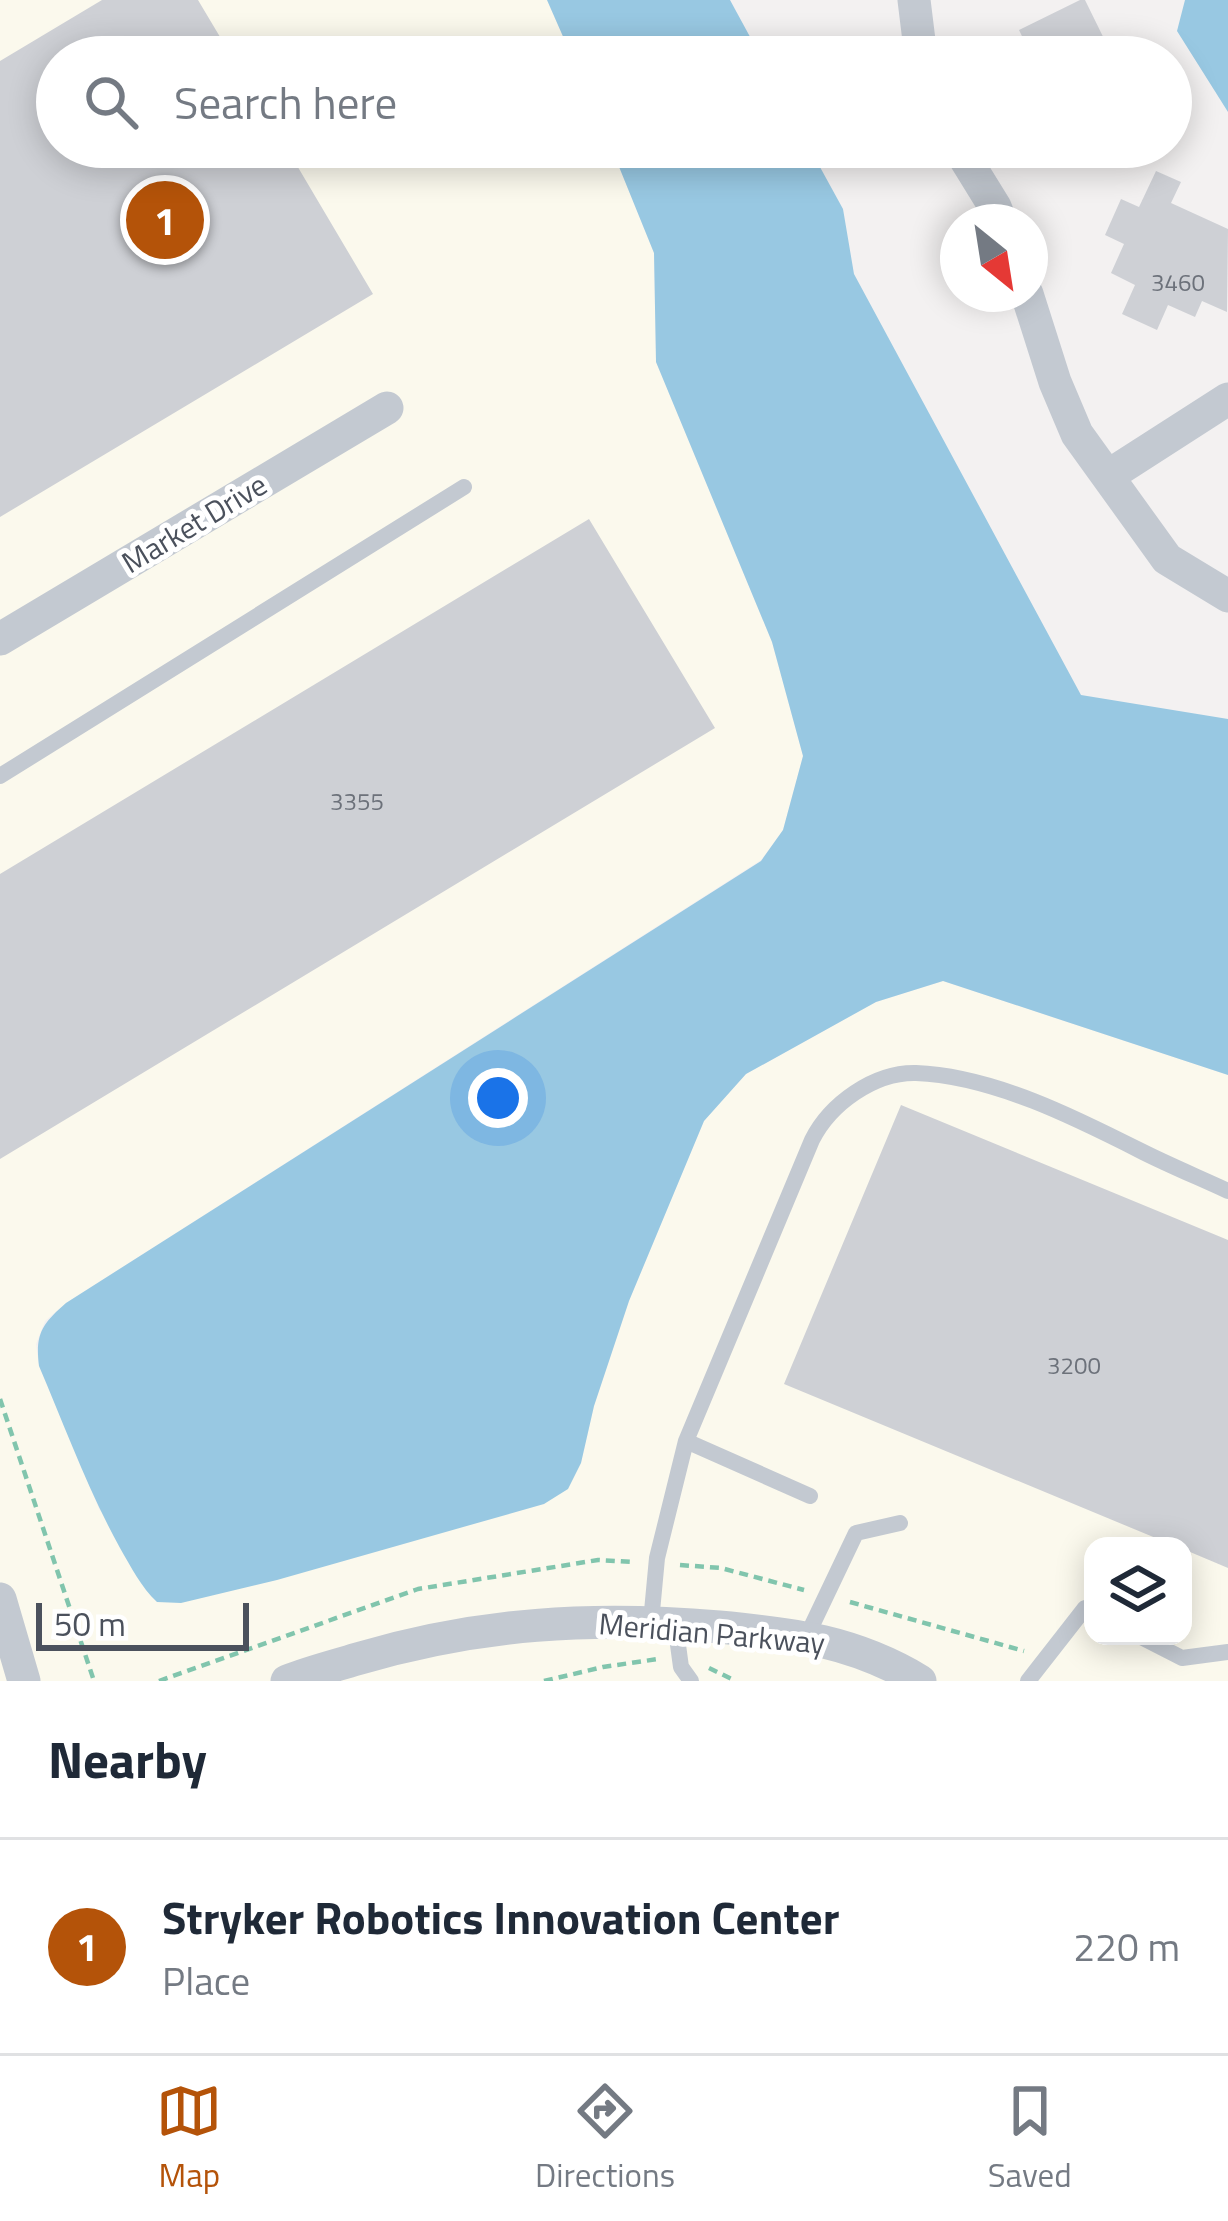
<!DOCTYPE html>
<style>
body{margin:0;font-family:"Titillium Web",sans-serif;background:#f2f2f3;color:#1f2937}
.controls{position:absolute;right:36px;bottom:36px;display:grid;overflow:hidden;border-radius:24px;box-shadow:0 6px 30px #0003}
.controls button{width:108px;height:108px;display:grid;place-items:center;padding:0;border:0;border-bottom:3px solid #e0e1e3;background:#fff;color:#1f2937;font:60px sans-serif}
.compass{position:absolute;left:940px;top:204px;width:108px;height:108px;border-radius:50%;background:#fff;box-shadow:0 6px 30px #0003;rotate:150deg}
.scale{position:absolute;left:36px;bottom:30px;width:213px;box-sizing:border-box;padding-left:12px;border:6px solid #4b515c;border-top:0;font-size:33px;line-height:42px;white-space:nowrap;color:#4b515c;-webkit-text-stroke:9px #fff;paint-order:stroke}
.you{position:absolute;left:498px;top:1098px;width:42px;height:42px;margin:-30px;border:9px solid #fff;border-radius:50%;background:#1a73e8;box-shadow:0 0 0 18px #1a73e833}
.badge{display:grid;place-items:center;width:78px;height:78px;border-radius:50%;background:#b45309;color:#fff;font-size:39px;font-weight:700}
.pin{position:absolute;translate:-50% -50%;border:6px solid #fff;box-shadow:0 3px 12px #0006}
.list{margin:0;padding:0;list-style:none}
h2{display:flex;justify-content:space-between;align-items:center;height:156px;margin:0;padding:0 48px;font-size:51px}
h2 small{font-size:39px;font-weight:400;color:#747a83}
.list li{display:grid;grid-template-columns:78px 1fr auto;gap:36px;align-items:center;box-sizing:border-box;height:216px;padding:0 48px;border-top:3px solid #e0e1e3}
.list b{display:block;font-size:45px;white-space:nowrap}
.list p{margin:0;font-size:39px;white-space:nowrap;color:#747a83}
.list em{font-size:39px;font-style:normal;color:#747a83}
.icon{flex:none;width:66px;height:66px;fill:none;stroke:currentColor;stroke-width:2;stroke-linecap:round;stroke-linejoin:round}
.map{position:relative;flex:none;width:1228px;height:1681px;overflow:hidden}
.search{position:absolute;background:#fff;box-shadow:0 6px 30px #0003;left:36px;right:36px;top:36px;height:132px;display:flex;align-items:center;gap:30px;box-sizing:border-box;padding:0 42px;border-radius:66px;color:#747a83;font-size:45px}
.sheet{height:372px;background:#fff}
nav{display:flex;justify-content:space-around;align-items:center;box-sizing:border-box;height:168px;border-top:3px solid #e0e1e3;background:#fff;font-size:33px;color:#747a83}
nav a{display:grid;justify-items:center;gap:6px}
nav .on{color:#b45309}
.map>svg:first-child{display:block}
.commercial{fill:#fbf9ed;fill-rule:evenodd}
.water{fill:#98c8e2}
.building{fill:#ced0d5}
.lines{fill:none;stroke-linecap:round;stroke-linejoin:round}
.path{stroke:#81c5ad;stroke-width:4.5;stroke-dasharray:9 6;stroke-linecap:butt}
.service{stroke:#c3c9d1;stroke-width:16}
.minor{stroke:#c3c9d1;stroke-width:33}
.labels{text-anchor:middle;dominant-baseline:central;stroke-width:10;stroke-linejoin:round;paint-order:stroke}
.number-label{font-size:24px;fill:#6c717a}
.street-label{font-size:30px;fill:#4b515c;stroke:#fff}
</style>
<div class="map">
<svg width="1228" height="1681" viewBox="0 0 1228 1681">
<rect width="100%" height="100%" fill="#f3f1f1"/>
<path class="commercial" d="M0 0H547L572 57H57V147H611L654 253 656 362 772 642 803 756 783 830 761 860 66 1303 45 1321 36 1344 39 1366 100 1511 581 1463 594 1406 629 1301 704 1121 746 1074 876 1002 943 981 1228 1075V1681H0ZM1093 1546H1183V1636H1093Z"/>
<path class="water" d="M547 0H730L761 57H572Z
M1185 0H1228V112L1177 31Z
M611 147H809L843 209 854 274 1081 695 1228 719V1075L943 981 876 1002 746 1074 704 1121 629 1301 594 1406 581 1463 568 1489 544 1504 277 1580 181 1603 157 1602C141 1587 131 1567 120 1548 88 1490 65 1427 39 1366 35 1334 42 1324 66 1303L761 861 783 830 803 756 772 642 656 362 654 253Z"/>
<path class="building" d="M102 0H198L232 57H57V147H286L373 294 0 517V61Z
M1080 0H1085L1113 57H1032L1019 30Z
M1156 171 1181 182 1171 203 1228 229 1227 312 1202 301 1195 317 1168 305 1157 330 1122 314 1135 285 1111 273 1124 244 1105 235 1121 199 1139 207Z
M589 519 715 728 0 1159V874Z
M901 1105 1228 1240V1568L1183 1549V1546H1175L784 1384Z"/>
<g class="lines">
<path class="path" d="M0 1399 94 1681
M680 1565 721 1568 804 1590
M850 1602 1024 1651
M709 1668 736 1681
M159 1681 418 1589 598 1560 633 1562
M544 1681 603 1667 658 1659"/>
<path class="service" d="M0 776 464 487
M686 1441 810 1496
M651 1622 657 1558 686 1441 812 1140C830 1104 874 1072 916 1073 993 1076 1076 1118 1143 1152 1171 1166 1200 1178 1228 1191
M675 1623 681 1667 691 1681
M1139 1636 1182 1658 1228 1652
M806 1638 856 1533 900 1523
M1028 1681 1085 1608 1093 1612"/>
<path class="minor" d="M914 0 921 57
M958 147 995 207 1001 222
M1027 294 1055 382 1077 434 1167 559 1228 596
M1108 476 1228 399
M0 639 387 408
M0 1599 24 1681
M287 1681C310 1672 334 1666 357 1659 480 1623 592 1616 719 1627 794 1634 854 1641 920 1681"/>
</g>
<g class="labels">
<g class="number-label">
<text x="1178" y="282">3460</text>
<text x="357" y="801">3355</text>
<text x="1074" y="1365">3200</text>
</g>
<g class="street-label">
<text transform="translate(194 523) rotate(-31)">Market Drive</text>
<text transform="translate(712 1633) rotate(5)">Meridian Parkway</text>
</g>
</g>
</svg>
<div class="controls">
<button><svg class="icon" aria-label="layers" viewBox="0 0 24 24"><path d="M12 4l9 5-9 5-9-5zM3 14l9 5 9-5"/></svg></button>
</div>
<svg class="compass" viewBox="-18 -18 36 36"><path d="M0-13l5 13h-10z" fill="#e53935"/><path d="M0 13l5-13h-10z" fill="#747a83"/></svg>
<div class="scale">50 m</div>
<div class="you"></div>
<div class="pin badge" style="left:165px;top:220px">1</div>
<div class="search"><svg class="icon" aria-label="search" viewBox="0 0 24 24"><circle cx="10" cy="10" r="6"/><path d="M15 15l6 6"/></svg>Search here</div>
</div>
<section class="sheet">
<h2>Nearby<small></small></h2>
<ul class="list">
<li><span class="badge">1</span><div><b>Stryker Robotics Innovation Center</b><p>Place</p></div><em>220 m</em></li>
</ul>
</section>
<nav>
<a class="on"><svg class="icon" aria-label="map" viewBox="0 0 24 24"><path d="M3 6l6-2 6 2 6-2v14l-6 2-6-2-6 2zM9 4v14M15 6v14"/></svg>Map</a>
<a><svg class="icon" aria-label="directions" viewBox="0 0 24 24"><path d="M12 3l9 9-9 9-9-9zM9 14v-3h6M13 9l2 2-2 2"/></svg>Directions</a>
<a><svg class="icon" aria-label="saved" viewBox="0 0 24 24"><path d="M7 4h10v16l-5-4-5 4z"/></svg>Saved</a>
</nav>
